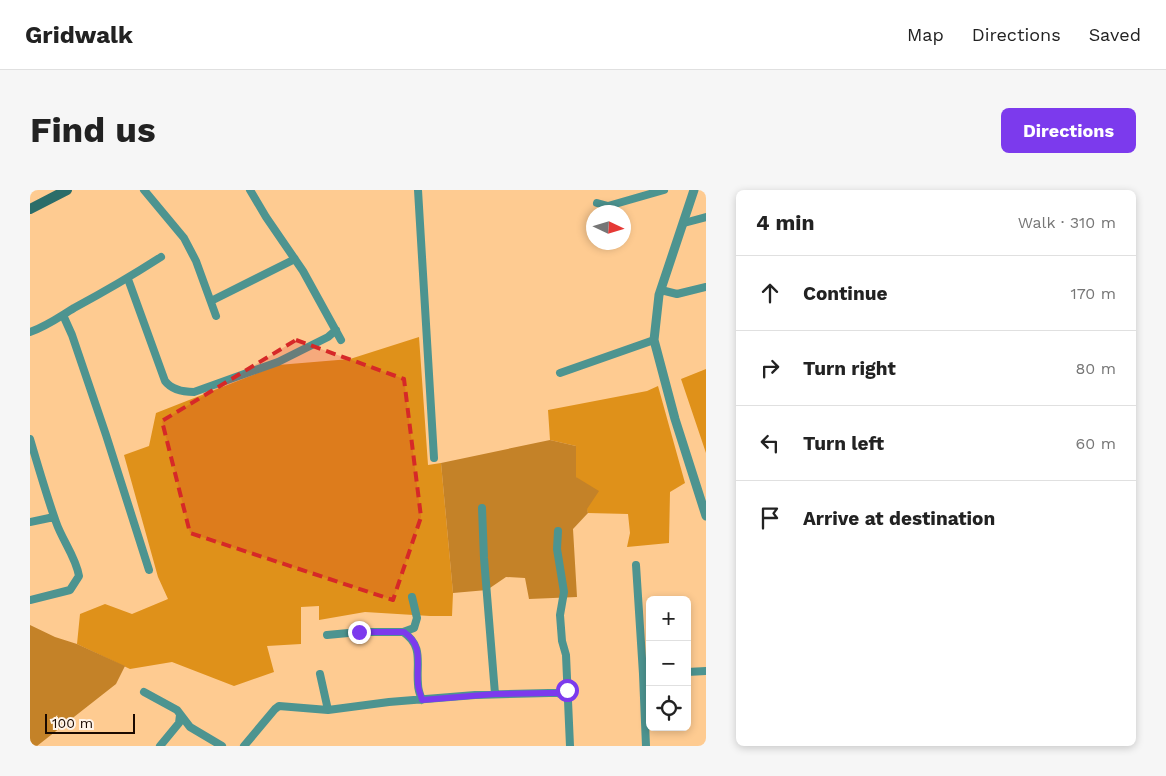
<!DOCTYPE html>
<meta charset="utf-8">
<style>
body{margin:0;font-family:"Work Sans",sans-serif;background:#f6f6f6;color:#222}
.controls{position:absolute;right:15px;bottom:15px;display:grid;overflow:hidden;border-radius:8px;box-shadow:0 2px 8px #0003}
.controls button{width:45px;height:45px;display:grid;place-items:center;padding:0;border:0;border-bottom:1px solid #e0e0e0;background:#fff;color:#222;font:25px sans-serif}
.compass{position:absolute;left:556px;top:15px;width:45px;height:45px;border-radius:50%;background:#fff;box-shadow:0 2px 8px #0003;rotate:94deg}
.scale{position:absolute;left:15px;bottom:12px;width:90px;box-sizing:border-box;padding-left:5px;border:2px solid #1a0900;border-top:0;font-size:14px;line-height:18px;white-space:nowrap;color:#1a0900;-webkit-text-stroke:4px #fff4e9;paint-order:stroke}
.stop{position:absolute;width:15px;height:15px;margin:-11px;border:4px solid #7c3aed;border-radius:50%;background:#fff}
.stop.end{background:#7c3aed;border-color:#fff;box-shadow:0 1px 5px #0008}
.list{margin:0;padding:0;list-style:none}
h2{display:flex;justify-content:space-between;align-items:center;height:65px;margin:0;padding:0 20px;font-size:21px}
h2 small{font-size:16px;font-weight:400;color:#767676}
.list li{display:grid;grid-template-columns:32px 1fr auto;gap:15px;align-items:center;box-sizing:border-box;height:75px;padding:0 20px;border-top:1px solid #e0e0e0}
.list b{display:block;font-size:19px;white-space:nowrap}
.list em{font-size:16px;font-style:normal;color:#767676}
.icon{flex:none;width:28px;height:28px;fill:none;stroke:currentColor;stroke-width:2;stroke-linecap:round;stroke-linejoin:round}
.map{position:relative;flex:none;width:676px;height:556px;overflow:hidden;border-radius:8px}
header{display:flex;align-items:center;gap:30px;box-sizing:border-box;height:70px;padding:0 25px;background:#fff;border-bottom:1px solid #e0e0e0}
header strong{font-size:24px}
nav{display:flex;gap:28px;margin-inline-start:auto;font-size:18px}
.intro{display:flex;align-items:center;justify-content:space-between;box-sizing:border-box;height:120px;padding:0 30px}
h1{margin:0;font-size:35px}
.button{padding:12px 22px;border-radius:8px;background:#7c3aed;color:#fff;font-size:18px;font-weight:700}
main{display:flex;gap:30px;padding:0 30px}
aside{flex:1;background:#fff;border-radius:8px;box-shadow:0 2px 8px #0003}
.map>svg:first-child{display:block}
.green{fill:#df911a}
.forest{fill:#c48228}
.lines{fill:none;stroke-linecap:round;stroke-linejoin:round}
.minor{stroke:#4d9490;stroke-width:8}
.tertiary{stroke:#4d9490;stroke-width:9}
.secondary{stroke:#2c6d69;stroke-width:10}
.route{stroke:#7c3aed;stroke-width:6}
.marked{fill:#d62828;fill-opacity:0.2;stroke:#d62828;stroke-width:4;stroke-dasharray:10 6;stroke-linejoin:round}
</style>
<header>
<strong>Gridwalk</strong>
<nav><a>Map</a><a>Directions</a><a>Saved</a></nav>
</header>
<div class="intro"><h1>Find us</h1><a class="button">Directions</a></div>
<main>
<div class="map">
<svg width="676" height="556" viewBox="0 0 676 556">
<rect width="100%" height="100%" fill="#fecb91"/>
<path class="green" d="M389 147 398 275 411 273 423 403 422 426H400L335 422 289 430V416L271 417V454L237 456 244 482 204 496 142 472 100 479 47 454 50 424 75 414 102 424 138 409 128 387 94 265 119 256 126 223 248 175 320 169Z
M676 179V263L651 189Z
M628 196 655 293 640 302 639 353 597 357 600 343 598 324 558 323 546 287V256L520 250 518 220 617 201Z"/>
<path class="forest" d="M520 250 546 256V287L569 301 557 319 558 323 543 339 547 407 499 409 495 388 476 387 457 400 423 403 411 273Z
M0 435 25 447 47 454 95 476 86 494 7 556H0Z"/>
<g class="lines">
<path class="minor" d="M114 0 154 48 166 71 186 126
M220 0 236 27 273 81 311 150
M388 0 404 268
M567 13 578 16 634 0
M654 33 676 27
M98 89 135 191C142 200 153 202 164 202L248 172 298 147 306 140
M631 100 647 104 676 97
M181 111 265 69
M33 125 42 145 76 245 119 380
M0 142C17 136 29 127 44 118 74 102 103 85 131 67
M530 183 624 150
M0 249C8 276 16 304 26 332 32 350 46 367 49 386L40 400 0 410
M452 318 454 368 465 504
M0 332 24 327
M528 341 527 359 534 402 530 425 532 451 536 465 540 556
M606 375 613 484 616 556
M373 442 384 438 387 428 382 407
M297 445 329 442H373C394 456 386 473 388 494 388 500 390 505 392 510
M657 482 676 481
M290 484 298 520
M114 502 147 520 160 537 192 556
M130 556 149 533 150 525
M214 556 245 519 249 516 298 520 359 512 445 505 519 503H528L537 507"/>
<path class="tertiary" d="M664 0 629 105 624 150 645 229 676 326"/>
<path class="secondary" d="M0 19 37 0"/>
</g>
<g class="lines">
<path class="route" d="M329 442H374C394 456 386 473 388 494 388 499 391 505 392 510L465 504 519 503H528L538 507 537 500"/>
</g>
<path class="marked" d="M266 150 374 189 391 327 363 410 160 343 132 231Z"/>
</svg>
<div class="controls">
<button>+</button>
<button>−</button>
<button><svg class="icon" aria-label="locate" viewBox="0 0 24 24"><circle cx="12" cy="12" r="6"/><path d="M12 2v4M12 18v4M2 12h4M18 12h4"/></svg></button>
</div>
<svg class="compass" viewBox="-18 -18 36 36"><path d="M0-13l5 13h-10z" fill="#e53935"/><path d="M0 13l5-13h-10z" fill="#767676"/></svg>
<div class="scale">100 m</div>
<div class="stop" style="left:537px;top:500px"></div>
<div class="stop end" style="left:329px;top:442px"></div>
</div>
<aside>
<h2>4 min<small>Walk · 310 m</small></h2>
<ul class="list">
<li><svg class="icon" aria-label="ahead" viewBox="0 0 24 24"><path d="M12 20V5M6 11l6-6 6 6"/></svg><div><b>Continue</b></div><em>170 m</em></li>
<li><svg class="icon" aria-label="right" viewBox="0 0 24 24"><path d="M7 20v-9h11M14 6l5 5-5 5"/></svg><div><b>Turn right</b></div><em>80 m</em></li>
<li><svg class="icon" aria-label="left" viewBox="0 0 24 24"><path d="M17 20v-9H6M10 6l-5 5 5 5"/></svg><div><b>Turn left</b></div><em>60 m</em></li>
<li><svg class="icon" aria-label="arrive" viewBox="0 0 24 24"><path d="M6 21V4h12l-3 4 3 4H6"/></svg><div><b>Arrive at destination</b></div></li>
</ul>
</aside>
</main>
